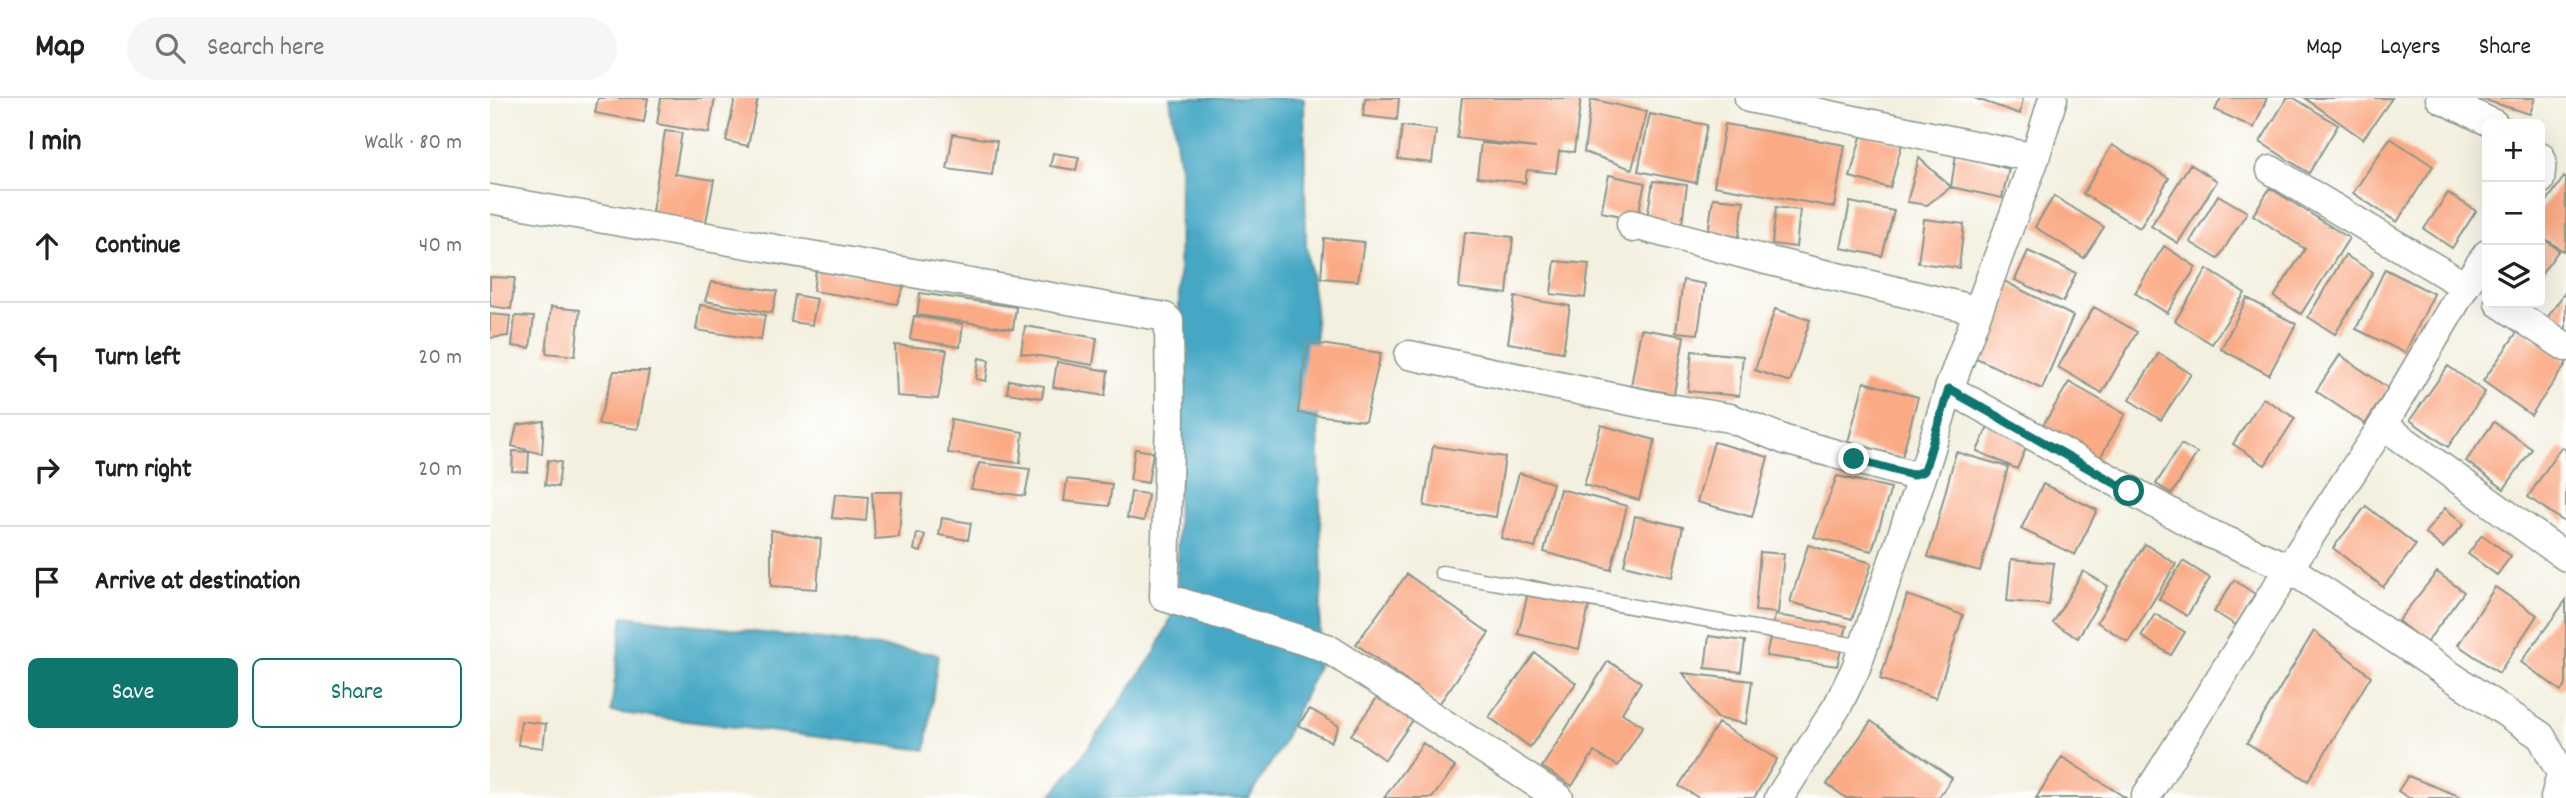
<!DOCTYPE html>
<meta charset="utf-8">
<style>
body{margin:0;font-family:Dekko,sans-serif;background:#f6f6f6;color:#202124}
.controls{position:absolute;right:21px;top:21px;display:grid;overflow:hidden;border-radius:10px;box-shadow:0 7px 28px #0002}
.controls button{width:63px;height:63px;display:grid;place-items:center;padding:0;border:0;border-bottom:2px solid #e0e0e0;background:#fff;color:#202124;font:35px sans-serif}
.stop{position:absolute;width:21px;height:21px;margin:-16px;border:5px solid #0f766e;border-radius:50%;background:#fff}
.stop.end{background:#0f766e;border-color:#fff;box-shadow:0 2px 7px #0008}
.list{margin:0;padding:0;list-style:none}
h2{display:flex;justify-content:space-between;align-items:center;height:91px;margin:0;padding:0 28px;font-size:30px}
h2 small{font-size:23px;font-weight:400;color:#757577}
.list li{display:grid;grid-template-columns:46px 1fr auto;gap:21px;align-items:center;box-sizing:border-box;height:112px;padding:0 28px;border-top:2px solid #e0e0e0}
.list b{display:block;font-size:26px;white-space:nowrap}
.list em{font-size:23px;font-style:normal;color:#757577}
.actions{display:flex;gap:14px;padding:21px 28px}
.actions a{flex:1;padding:16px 0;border:2px solid #0f766e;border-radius:10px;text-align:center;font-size:24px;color:#0f766e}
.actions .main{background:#0f766e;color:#fff}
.icon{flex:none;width:38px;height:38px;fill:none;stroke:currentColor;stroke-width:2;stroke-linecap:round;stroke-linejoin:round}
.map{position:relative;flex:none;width:2076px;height:700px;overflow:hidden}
header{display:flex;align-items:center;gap:42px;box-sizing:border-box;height:98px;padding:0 35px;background:#fff;border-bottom:2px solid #e0e0e0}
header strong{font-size:33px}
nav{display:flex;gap:38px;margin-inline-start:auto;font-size:24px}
.search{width:490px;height:63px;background:#f6f6f6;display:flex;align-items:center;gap:18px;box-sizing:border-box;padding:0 24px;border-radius:38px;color:#757577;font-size:26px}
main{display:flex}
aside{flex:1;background:#fff}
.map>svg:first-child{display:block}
.water{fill:#44a7c4;stroke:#32727c;stroke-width:2}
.building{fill:#faab86}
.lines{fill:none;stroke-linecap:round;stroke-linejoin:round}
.service-casing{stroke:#89968a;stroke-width:17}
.minor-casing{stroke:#89968a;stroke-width:31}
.service{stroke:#fff;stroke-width:14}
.minor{stroke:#fff;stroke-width:28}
.route{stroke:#0f766e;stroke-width:9}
</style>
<header>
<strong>Map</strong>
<div class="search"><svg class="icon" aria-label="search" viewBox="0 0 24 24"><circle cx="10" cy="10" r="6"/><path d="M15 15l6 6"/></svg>Search here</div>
<nav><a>Map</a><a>Layers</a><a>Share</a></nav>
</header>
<main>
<aside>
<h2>1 min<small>Walk · 80 m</small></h2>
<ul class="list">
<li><svg class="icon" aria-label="ahead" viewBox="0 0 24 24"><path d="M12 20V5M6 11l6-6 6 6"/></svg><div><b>Continue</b></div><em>40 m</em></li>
<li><svg class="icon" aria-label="left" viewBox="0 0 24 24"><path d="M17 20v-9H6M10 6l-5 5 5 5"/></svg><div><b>Turn left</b></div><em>20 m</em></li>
<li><svg class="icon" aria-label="right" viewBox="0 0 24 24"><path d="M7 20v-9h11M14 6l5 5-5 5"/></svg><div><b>Turn right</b></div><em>20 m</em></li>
<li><svg class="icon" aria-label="arrive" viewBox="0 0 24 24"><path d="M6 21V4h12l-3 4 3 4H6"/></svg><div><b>Arrive at destination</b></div></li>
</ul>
<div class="actions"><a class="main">Save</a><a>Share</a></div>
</aside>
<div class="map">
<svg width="2076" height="700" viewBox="0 0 2076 700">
<rect width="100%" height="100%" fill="#fff"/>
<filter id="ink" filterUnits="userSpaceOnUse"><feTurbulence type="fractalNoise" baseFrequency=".0143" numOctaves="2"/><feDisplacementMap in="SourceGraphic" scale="14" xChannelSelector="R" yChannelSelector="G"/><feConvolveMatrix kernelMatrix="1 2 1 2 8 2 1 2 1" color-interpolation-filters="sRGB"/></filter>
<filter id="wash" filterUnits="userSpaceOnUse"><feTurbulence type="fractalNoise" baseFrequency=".00686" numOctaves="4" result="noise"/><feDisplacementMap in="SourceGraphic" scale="28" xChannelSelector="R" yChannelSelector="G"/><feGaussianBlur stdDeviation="1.57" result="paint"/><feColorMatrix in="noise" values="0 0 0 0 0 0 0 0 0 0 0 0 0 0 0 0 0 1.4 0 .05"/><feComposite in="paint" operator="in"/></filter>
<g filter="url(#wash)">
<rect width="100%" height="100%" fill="#f3f0df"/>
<path class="water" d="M680 0H814L816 147 825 209 832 481 828 568 790 650 759 700H559L583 671 666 553 681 520 687 484 690 70Z
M133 518 448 556 436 652 121 614Z"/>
<g id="blocks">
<path class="building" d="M108 0H158L154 24 105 15Z
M171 0H225L219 35 167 26Z
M245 0H268L258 48 236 43Z
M875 0H909L907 22 873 18Z
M972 0H1091L1084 54 1069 53 1066 75 1037 72 1035 85 987 79 991 45 1046 50 967 40Z
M1484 0H1533L1530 16Z
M1731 0H1777L1764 30 1725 12Z
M1797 0H1804L1848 27 1819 75 1770 44Z
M1815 0H1902L1873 41Z
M1988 0H2045L2040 16Z
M1101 1 1157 14 1142 71 1094 54Z
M1160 16 1217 27 1206 85 1148 73Z
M1235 26 1355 47 1344 109 1224 88Z
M912 28 946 32 942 65 908 61Z
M175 33 192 35 185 76 224 82 215 129 161 120Z
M1372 35 1412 46 1400 90 1360 79Z
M463 36 507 43 502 77 457 71Z
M1900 40 1943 68 1907 124 1863 95Z
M1622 47 1679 80 1650 130 1593 96Z
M563 55 589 59 586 72 560 68Z
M1466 56 1519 71 1512 100 1461 89Z
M1429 60 1461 89 1437 107 1417 104Z
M1700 66 1727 83 1688 145 1661 128Z
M1119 77 1155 85 1147 121 1111 114Z
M2074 79 2076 81V148L2073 153 2050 137V113Z
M1163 83 1197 87 1192 125 1157 120Z
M1780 90 1859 140 1811 216 1784 199 1815 151 1763 117Z
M1958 95 1986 113 1962 150 1934 131Z
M1728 97 1757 114 1728 161 1700 144Z
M1564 98 1614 129 1594 160 1545 129Z
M1223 100 1254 103 1249 139 1218 135Z
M1360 104 1404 113 1392 158 1351 150Z
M1286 109 1310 112 1306 149 1282 146Z
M1434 121 1474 126 1469 170 1428 165Z
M975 134 1023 139 1017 196 969 190Z
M2050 138 2069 152 2050 178Z
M834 140 874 144 868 183 831 180Z
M1674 148 1706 169 1677 215 1645 195Z
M1538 153 1586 175 1573 204 1525 182Z
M1855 157 1883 174 1845 236 1818 219Z
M1065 163 1099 166 1095 200 1061 196Z
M326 171 416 183 407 206 323 193Z
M1717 171 1755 195 1722 246 1685 223Z
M1895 171 1944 196 1915 255 1866 231Z
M0 179 25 180 21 211 0 208Z
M1510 181 1583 218 1552 291 1484 259Z
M1193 182 1215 186 1208 236 1186 234Z
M221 184 287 193 282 215 215 203Z
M2076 193V237L2055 223Z
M430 195 526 209 523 231 427 217Z
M305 197 327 201 322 227 301 224Z
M1025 199 1080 208 1073 254 1018 245Z
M1757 200 1806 226 1779 277 1731 251Z
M210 207 275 217 271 242 206 232Z
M61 209 90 212 85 258 56 255Z
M1604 209 1647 234 1612 295 1568 269Z
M1285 211 1320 222 1300 284 1265 272Z
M0 216 20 218 18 238 0 240Z
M25 218 44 219 40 250 22 248Z
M424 218 473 226 470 249 420 241Z
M535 228 607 240 603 267 531 255Z
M2030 230 2076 262V266L2041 317 1993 283Z
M1151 231 1194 238 1184 296 1141 288Z
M817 244 891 255 875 323 808 315Z
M405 247 457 252 448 301 407 298Z
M1202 253 1253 258 1249 298 1198 293Z
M1669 255 1701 276 1671 322 1639 302Z
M1850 257 1898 290 1875 326 1826 293Z
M489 260 499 262 496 283 486 281Z
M567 264 618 273 615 298 563 289Z
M1958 268 1995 294 1958 349 1920 322Z
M124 273H159L148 331 108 326Z
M519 282 554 288 552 300 517 295Z
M1374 284 1428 299 1412 359 1358 344Z
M1579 284 1635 316 1606 367 1549 334Z
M1773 300 1805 320 1775 367 1743 346Z
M461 321 533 334 530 365 458 355Z
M54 323 52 356 22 348 27 327Z
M1500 324 1540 341 1527 371 1487 353Z
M2004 324 2042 351 2014 391 1976 363Z
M1111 327 1165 342 1149 402 1094 387Z
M1224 344 1278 359 1262 419 1207 404Z
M1691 346 1707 355 1682 396 1666 386Z
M943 348 1015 359 1006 419 934 408Z
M2071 349 2076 352V425L2038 399Z
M645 351 663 354 658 385 640 382Z
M23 353 39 354 38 374 22 373Z
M1466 354 1518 369 1490 473 1438 459Z
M58 362 71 364 68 389 55 387Z
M489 365 540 371 535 398 481 391Z
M1029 375 1063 385 1045 450 1011 440Z
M1347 378 1401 390 1382 453 1324 439Z
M577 381 622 386 619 408 574 403Z
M1553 386 1607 412 1585 457 1531 431Z
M1070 391 1137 408 1121 472 1054 454Z
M382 394H412L409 439 385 441Z
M641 394 658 396 654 423 637 420Z
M345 396 378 399 376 423 342 420Z
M1876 408 1926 447 1893 489 1843 450Z
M1955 410 1974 426 1953 450 1935 435Z
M1145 418 1193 429 1182 479 1134 467Z
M452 420 481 425 478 442 449 437Z
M281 432 331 441 327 491 281 488Z
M427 435 435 437 431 454 424 452Z
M1992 437 2021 458 2007 477 1978 456Z
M1655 446 1686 466 1638 544 1607 524Z
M1318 447 1382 465 1362 521 1300 504Z
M1270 454 1294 456 1288 515 1265 513Z
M1521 461 1564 465 1559 507 1517 503Z
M1693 463 1720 480 1697 518 1669 501Z
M1593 473 1618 488 1588 540 1563 525Z
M1947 474 1974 494 1936 545 1908 523Z
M917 476 999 535 949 606 866 546Z
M1041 482 1102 496 1089 551 1028 536Z
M1744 482 1765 496 1746 527 1724 514Z
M2005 489 2047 517 2009 575 1968 547Z
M1417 497 1473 517 1446 600 1390 581Z
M2076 502V587L2071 593 2031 564Z
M1665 516 1695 534 1681 557 1651 538Z
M1285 517 1357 528 1347 568 1276 558Z
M1824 533 1881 578 1818 683 1757 645Z
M1219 538 1255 543 1251 574 1215 570Z
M1045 555 1086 585 1040 649 999 619Z
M1118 563 1151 584 1132 615 1153 628 1128 668 1104 654 1082 688 1052 669Z
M1193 575 1262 583 1256 626 1227 620Z
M891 594 925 619 895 662 861 637Z
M820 611 849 628 841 644 808 627Z
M31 623 56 626 53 650 28 647Z
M1381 623 1462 680 1448 700H1356L1337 686Z
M1228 625 1287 661 1264 700H1209L1189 688Z
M933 645 965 669 942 700H894Z
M1572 659 1636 700H1546Z
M1918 678 1974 700H1919L1908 693Z"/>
</g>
</g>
<g filter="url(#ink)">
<use href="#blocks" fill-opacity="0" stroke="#89968a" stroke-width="2"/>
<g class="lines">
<g class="service-casing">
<path id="service" d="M952 475 1373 549"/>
</g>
<g class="minor-casing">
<path id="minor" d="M1259 0 1545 60
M1950 0 2004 26
M2050 58 2052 62 2050 82
M1781 72 1975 188
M0 101 675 219 679 223 680 322 674 499 837 550 1069 700
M1143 130 1141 126 1280 163 1487 212
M2009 205 2076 249
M919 257 1160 307 1240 320 1295 342 1364 361 1422 377 1434 373
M1459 291 1714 433 1799 470 2051 638 2071 675 2065 700
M1893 327 2076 459
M1289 700 1348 607 1366 570 1434 373 1459 291 1545 60 1563 0
M1655 700 1799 470 1893 327 1975 188 1997 156"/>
</g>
<use href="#service" class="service"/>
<use href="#minor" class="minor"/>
</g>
</g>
<g class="lines" filter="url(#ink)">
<path class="route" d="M1364 361 1422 377 1434 373 1459 291 1639 393"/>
</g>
</svg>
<div class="controls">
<button>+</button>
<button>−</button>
<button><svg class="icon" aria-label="layers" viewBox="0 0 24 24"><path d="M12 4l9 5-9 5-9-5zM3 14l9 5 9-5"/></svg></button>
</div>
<div class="stop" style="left:1639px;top:393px"></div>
<div class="stop end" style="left:1364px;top:361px"></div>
</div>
</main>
